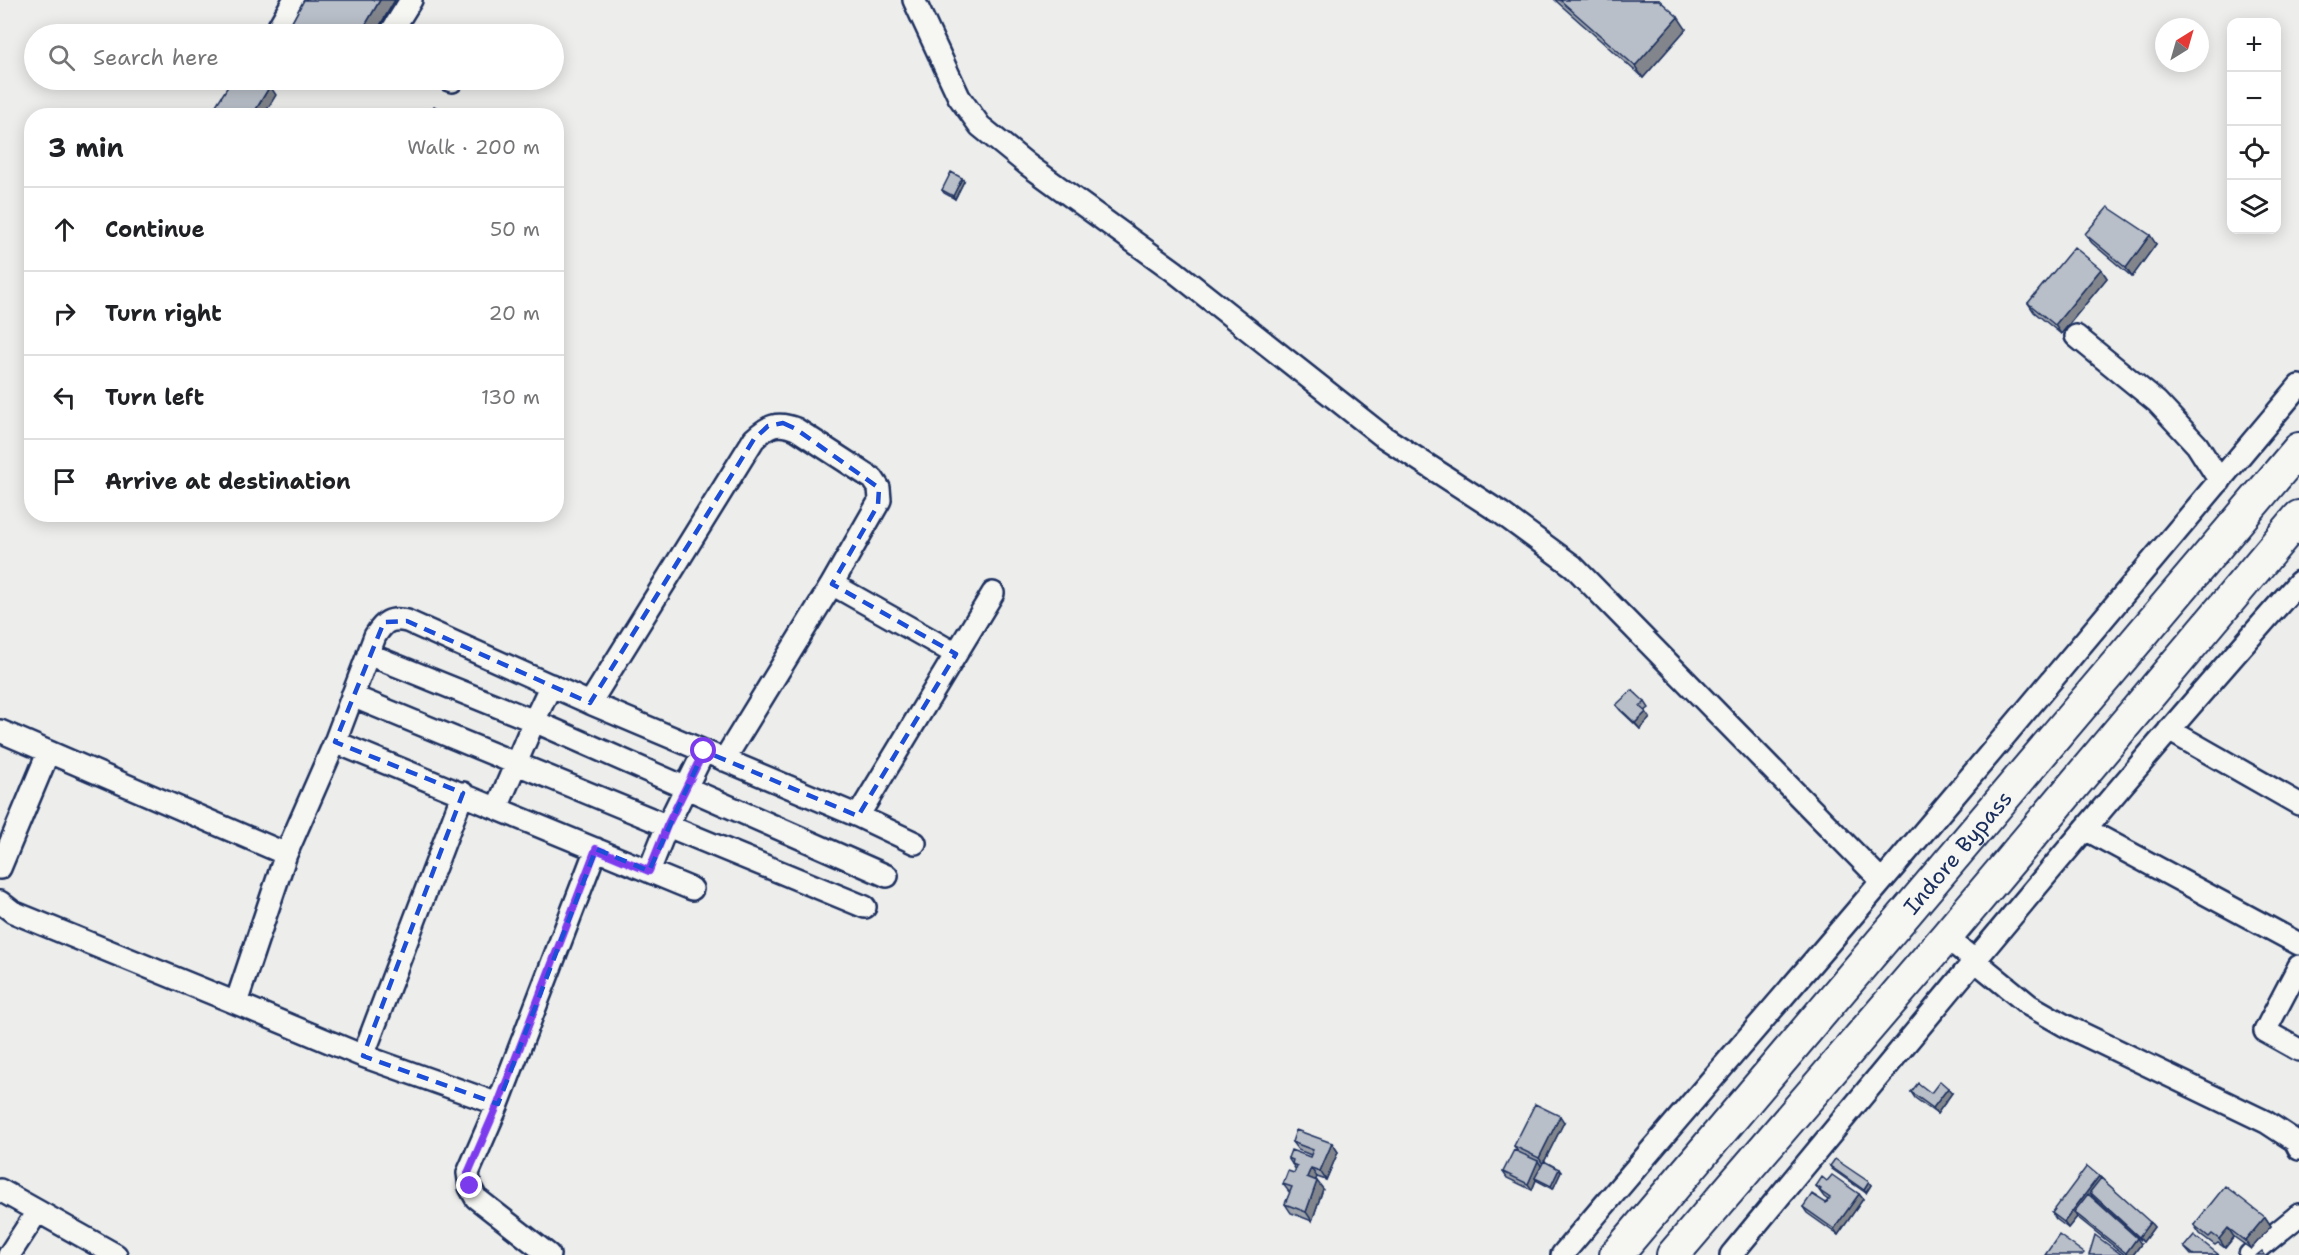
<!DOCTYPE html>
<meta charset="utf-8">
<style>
body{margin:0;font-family:"Shantell Sans",sans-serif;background:#f2f2f2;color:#202124}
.controls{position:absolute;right:18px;top:18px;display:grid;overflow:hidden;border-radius:12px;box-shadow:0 3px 15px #0003}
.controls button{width:54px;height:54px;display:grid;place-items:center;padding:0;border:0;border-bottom:2px solid #e0e0e0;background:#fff;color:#202124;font:30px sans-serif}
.compass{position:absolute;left:2155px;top:18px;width:54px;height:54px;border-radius:50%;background:#fff;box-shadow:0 3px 15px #0003;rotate:37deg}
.stop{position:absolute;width:18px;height:18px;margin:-14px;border:4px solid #7c3aed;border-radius:50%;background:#fff}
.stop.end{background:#7c3aed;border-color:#fff;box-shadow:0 2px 6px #0008}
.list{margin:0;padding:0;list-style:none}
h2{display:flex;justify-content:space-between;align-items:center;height:78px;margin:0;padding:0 24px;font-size:26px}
h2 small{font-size:20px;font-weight:400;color:#757577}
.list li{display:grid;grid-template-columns:39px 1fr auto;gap:18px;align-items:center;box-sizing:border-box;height:84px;padding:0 24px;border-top:2px solid #e0e0e0}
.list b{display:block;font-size:22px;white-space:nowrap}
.list em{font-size:20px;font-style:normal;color:#757577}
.icon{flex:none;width:33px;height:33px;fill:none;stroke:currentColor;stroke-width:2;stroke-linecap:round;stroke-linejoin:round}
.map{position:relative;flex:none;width:2299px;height:1255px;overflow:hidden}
.search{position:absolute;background:#fff;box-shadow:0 3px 15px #0003;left:24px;top:24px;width:540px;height:66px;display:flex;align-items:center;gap:15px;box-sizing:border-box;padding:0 21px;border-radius:33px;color:#757577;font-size:22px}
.panel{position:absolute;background:#fff;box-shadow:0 3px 15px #0003;left:24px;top:108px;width:540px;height:414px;border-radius:24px}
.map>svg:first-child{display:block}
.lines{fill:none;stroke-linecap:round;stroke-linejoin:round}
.minor-casing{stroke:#1b2f5e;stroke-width:26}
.highway-casing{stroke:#1b2f5e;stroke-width:36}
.minor{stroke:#f6f6f2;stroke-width:21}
.highway{stroke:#f6f6f2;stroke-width:32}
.wall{fill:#9fa4ac;stroke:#1b2f5e;stroke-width:1.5}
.shaded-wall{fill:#82868c;stroke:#1b2f5e;stroke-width:1.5}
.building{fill:#b9bfc8;stroke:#1b2f5e;stroke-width:1.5}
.route{stroke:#7c3aed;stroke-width:8}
.marked{fill:none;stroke:#1d4ed8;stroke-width:4.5;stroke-dasharray:12 8;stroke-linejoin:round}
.labels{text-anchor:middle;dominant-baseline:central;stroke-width:4.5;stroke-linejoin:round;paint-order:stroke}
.street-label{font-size:22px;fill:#1b2f5e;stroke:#f6f6f2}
</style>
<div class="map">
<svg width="2299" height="1255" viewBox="0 0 2299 1255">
<rect width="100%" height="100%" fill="#edeeec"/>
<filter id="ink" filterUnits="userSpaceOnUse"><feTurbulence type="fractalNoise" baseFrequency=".0167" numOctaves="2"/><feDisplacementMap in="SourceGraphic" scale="12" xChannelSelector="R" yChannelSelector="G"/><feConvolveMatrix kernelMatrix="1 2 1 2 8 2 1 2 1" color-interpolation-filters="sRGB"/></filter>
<g filter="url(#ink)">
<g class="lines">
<g class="minor-casing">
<path id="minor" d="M914 0 959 97 980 126 1028 165 1174 271 1384 437 1501 513 1573 566 1882 881
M279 34 278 28 294 0
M390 34 411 0
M449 80 452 81
M2076 336 2157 402 2197 445 2220 481
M832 584 956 654 858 816
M368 654 534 721 551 685
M956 654 993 593
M352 696 865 907
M590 703 754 439C768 426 777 421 796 429L873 479 879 488 880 500 832 584 724 760
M2169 730 2299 804
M0 731 286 854 335 742 375 636C384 622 390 617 407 621L590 703 858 816 915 843
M335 742 692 889
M463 793 363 1056 498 1104 596 849
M497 808 534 721 887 876
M2085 829 2299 944
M0 868 48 753
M649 871 667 826 704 751
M0 902 13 912 236 1003 286 854
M1946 937 2029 1005 2064 1025 2266 1122 2295 1141 2299 1149
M2299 966 2265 1031 2299 1050
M236 1003 363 1056
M498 1104 468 1173 470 1187 476 1198 549 1255
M0 1190 116 1255
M9 1255 37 1212
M1562 1255C1668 1129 1776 1006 1882 881 2022 717 2159 551 2299 386
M1731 1255C1918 1029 2104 801 2299 582
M2250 1255 2299 1215"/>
</g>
<g class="highway-casing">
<g id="highway">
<path id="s1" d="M1616 1255 2299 449"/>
<path d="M1673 1255 1946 937 2299 517"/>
</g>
</g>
<use href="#minor" class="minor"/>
<use href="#highway" class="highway"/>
</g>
<path class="wall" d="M304 0H395L375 34H298L291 24Z
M1555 0H1659L1686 29 1643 78Z
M964 181 955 199 944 193 942 190Z
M2085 234 2156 244 2132 277 2092 243Z
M2101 269 2107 278 2061 334 2034 312 2028 303Z
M1645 702 1649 708 1645 711 1650 718 1640 729 1620 710 1616 705Z
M1911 1092 1952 1093 1937 1114 1915 1098Z
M1564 1122 1544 1162 1561 1172 1553 1189 1536 1180 1532 1190 1507 1178 1503 1172 1518 1152 1514 1146Z
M1292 1142 1332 1143 1338 1152 1326 1180 1317 1177 1315 1180 1323 1189 1312 1221 1291 1213 1285 1204 1290 1193 1283 1184 1294 1173 1296 1170 1288 1158 1310 1157 1311 1155 1298 1150Z
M1830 1166 1871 1185 1866 1193 1832 1169Z
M2099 1176 2154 1227 2143 1242 2092 1196 2091 1198 2141 1244 2133 1255H2125L2077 1217 2068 1228 2056 1219 2052 1213Z
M1827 1181 1859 1194 1863 1199 1838 1235 1807 1213 1803 1207 1826 1203 1828 1200 1824 1197 1816 1186Z
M2265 1217 2271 1226 2251 1249 2234 1237 2225 1248 2218 1243 2215 1245 2200 1234 2194 1225Z
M2184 1247 2219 1255H2191Z"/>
<path class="shaded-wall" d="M380 0H395L375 34H360Z
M1678 17 1686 29 1643 78 1635 66Z
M270 86 276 95 263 116H252Z
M962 178 964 181 955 199 953 196Z
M2150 235 2156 244 2132 277 2126 268Z
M2101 269 2107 278 2061 334 2055 325Z
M1646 712 1650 718 1640 729 1635 723Z
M1948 1088 1952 1093 1937 1114 1933 1108Z
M1560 1116 1564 1122 1543 1164 1539 1158Z
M1332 1143 1338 1152 1326 1180 1320 1171Z
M1538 1161 1542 1167 1535 1178 1536 1180 1532 1190 1528 1184Z
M1311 1168 1317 1177 1313 1186 1307 1177Z
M1559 1169 1561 1172 1553 1189 1551 1186Z
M2099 1176 2103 1182 2090 1192 2092 1196 2078 1215 2074 1212 2077 1217 2068 1228 2064 1222Z
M1317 1181 1323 1189 1312 1221 1306 1212Z
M1869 1182 1871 1185 1866 1193 1864 1190Z
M1859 1194 1863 1199 1838 1235 1834 1229Z
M2265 1217 2271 1226 2251 1249 2245 1241Z
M2150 1222 2154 1227 2143 1242 2139 1237Z
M2228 1228 2234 1237 2225 1248 2219 1239Z
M2137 1238 2141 1244 2133 1255H2127L2126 1253Z"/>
<path class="building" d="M304 0H380L360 34H309L291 24Z
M1560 0H1659L1678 17 1635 66Z
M232 80H260L270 86 252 116H209Z
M434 106 450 116H428Z
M951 172 962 178 953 196 942 190Z
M2108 207 2150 235 2126 268 2085 234Z
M2074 247 2101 269 2055 325 2028 303Z
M1632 690 1645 702 1640 707 1646 712 1635 723 1616 705Z
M1940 1081 1948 1088 1933 1108 1911 1092 1918 1083 1931 1093Z
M1535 1104 1560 1116 1539 1158 1514 1146Z
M1296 1130 1332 1143 1320 1171 1311 1168 1307 1177 1317 1181 1306 1212 1285 1204 1292 1187 1283 1184 1288 1171 1294 1173 1297 1166 1292 1164 1293 1160 1288 1158 1291 1150 1310 1157 1313 1150 1292 1142Z
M1514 1150 1538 1161 1528 1184 1503 1172Z
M1835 1159 1869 1182 1864 1190 1830 1166Z
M1544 1161 1559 1169 1551 1186 1535 1178Z
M2087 1166 2099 1176 2064 1222 2052 1213Z
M1832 1175 1859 1194 1834 1229 1803 1207 1812 1194 1826 1203 1830 1198 1820 1191 1821 1189 1816 1186 1822 1177 1827 1181Z
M2101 1178 2150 1222 2139 1237 2090 1192Z
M2225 1186 2265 1217 2245 1241 2228 1228 2219 1239 2212 1234 2209 1237 2194 1225Z
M2088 1194 2137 1238 2126 1253 2074 1212Z
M2059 1235 2084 1253 2082 1255H2045Z
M2095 1235 2122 1255H2089Z
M2194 1235 2219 1255H2194L2184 1247Z
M2262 1251 2265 1255H2257Z"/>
</g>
<g class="lines" filter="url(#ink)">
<path class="route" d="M470 1186 468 1173 498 1104 596 849 649 871 667 826 704 751"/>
</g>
<path class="marked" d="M783 423 796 429 879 488 878 505 832 584 956 654 858 816 704 751 649 871 596 849 498 1104 363 1056 463 793 335 742 384 622 407 621 590 703 754 439 768 426Z"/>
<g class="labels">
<g class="street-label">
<text stroke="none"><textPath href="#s1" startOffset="528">Indore Bypass</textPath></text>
</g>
</g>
</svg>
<div class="controls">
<button>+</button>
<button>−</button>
<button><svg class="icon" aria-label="locate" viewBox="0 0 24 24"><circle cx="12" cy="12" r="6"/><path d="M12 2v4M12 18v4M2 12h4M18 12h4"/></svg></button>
<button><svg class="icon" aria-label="layers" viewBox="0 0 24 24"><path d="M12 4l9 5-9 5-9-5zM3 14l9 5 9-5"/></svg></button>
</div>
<svg class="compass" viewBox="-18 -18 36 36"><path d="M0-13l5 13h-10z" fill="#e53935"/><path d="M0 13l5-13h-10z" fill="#757577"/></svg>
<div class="stop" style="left:704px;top:751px"></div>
<div class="stop end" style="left:470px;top:1186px"></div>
<div class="search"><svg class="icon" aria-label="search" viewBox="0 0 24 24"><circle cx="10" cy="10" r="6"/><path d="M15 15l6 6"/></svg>Search here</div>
<section class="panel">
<h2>3 min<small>Walk · 200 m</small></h2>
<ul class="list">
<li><svg class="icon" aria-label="ahead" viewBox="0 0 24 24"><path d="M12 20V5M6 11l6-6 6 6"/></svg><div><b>Continue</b></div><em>50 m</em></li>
<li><svg class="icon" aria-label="right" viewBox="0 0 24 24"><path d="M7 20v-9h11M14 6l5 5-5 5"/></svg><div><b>Turn right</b></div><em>20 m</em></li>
<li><svg class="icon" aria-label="left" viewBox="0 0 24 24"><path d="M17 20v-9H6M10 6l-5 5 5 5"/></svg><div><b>Turn left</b></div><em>130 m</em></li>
<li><svg class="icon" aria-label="arrive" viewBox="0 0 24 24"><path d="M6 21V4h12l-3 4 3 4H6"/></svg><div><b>Arrive at destination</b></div></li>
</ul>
</section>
</div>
